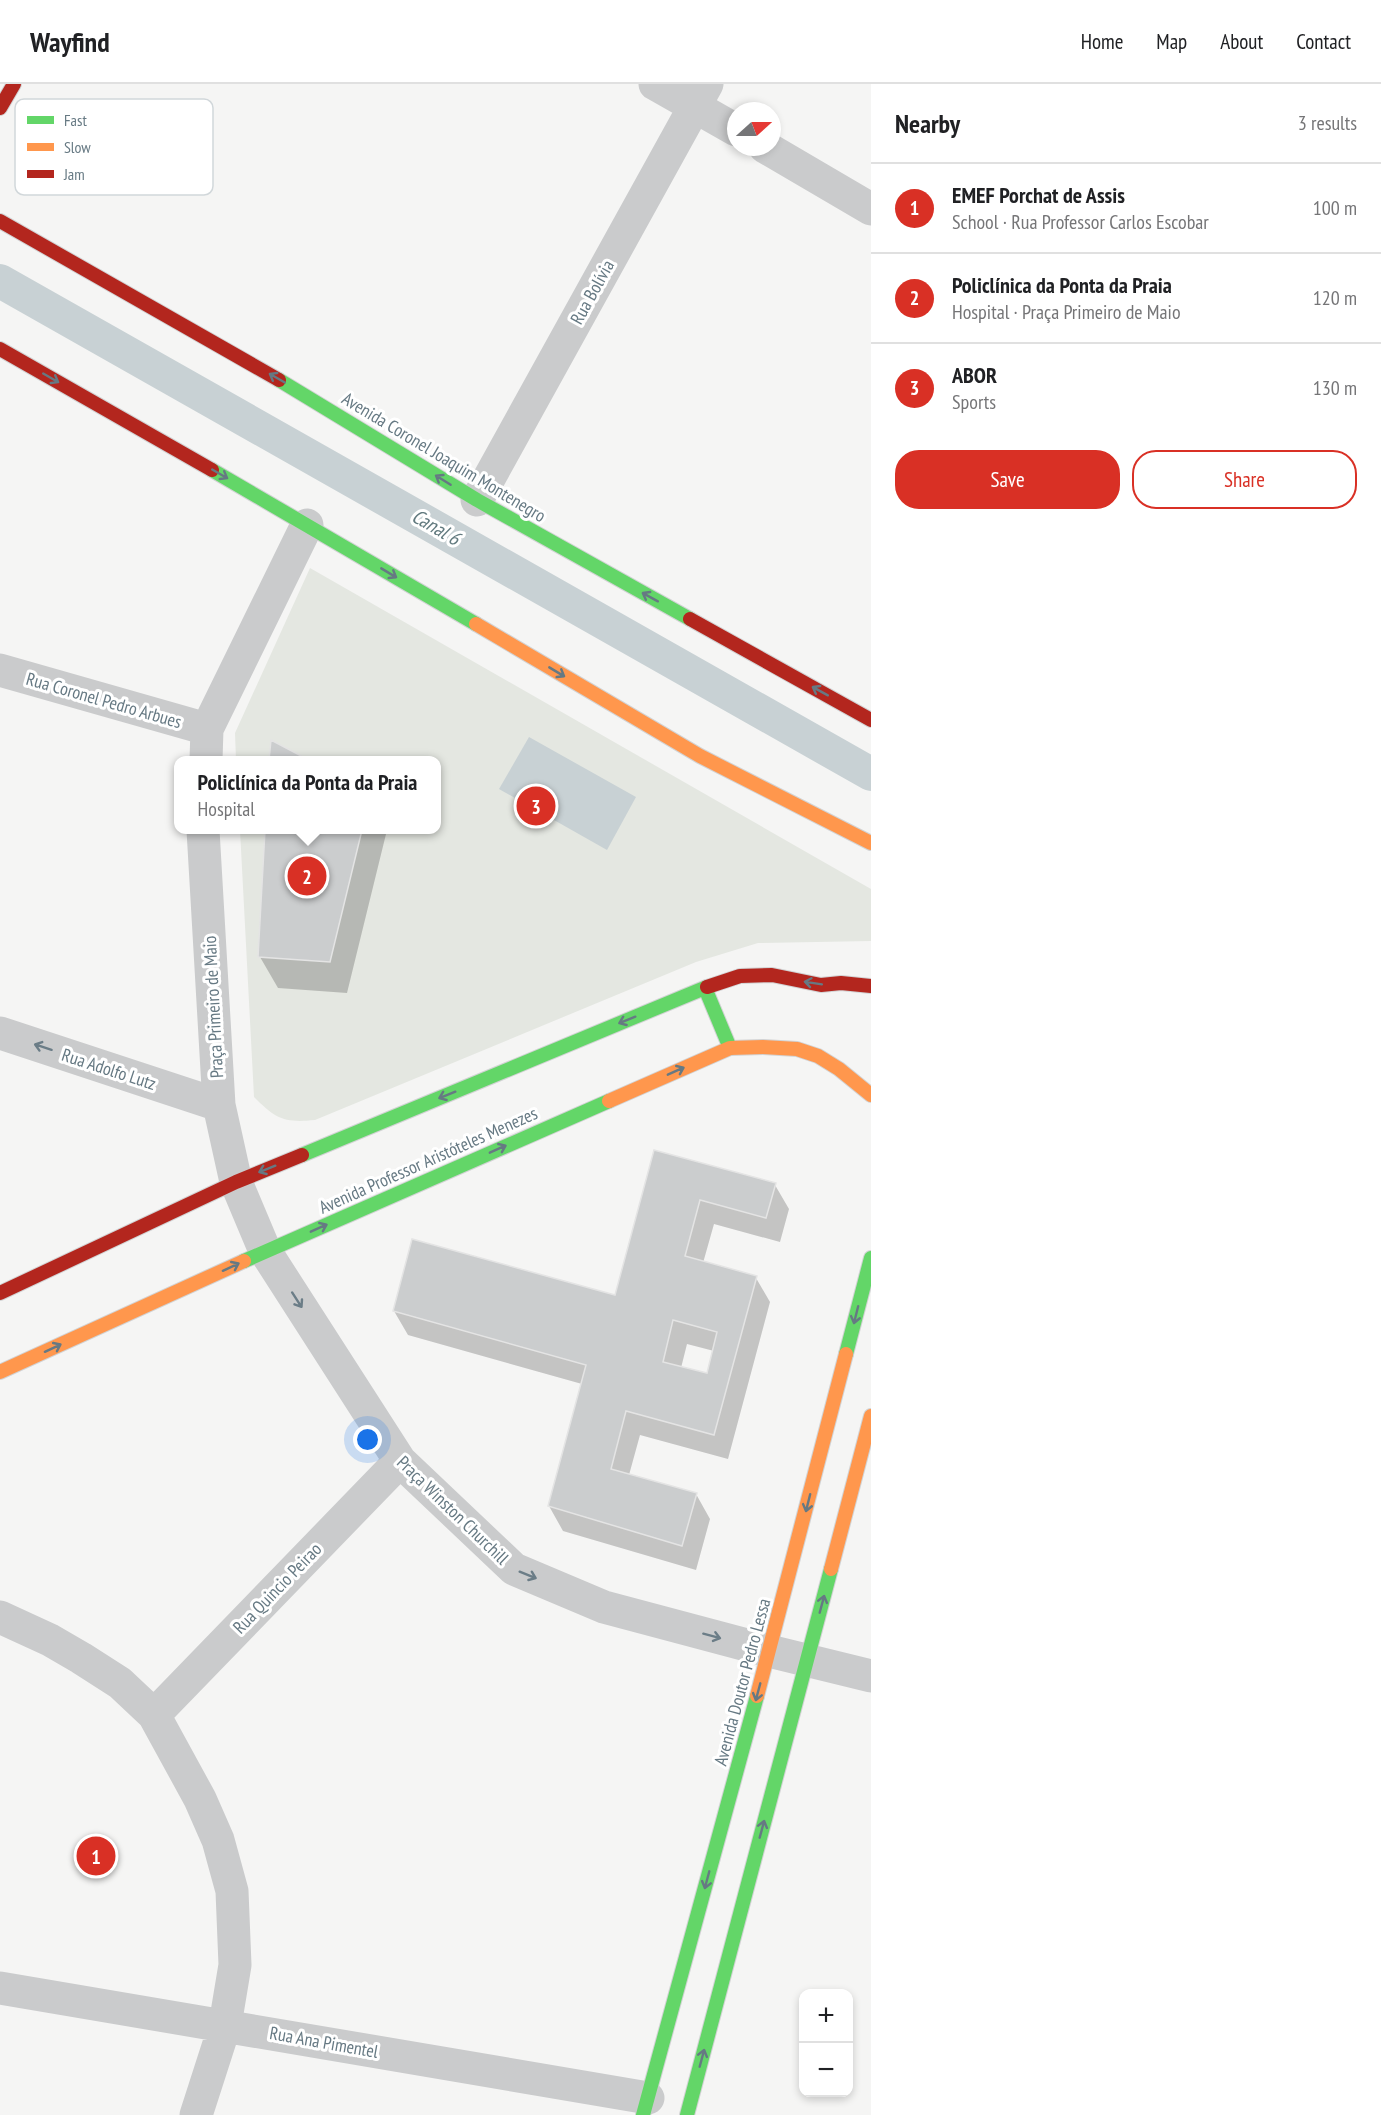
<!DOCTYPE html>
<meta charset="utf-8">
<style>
body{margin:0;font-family:"PT Sans Narrow",sans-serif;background:#f2f2f2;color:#202124}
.controls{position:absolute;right:18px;bottom:18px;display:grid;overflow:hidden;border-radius:12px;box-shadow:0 3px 9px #0003}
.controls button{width:54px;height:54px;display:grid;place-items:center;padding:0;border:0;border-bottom:2px solid #e0e0e0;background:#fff;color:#202124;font:30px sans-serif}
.compass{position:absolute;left:727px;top:18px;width:54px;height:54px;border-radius:50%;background:#fff;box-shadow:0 3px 9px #0003;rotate:69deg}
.you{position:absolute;left:368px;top:1356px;width:21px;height:21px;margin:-15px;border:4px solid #fff;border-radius:50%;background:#1a73e8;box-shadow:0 0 0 9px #1a73e833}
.badge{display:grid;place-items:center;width:39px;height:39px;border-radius:50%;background:#d93025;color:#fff;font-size:20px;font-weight:700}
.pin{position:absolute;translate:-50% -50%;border:3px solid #fff;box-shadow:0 2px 6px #0006}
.popup{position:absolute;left:174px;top:672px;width:267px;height:78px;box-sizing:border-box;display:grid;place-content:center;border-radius:12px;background:#fff;filter:drop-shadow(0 2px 4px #0005);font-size:20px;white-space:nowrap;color:#757577}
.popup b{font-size:22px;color:#202124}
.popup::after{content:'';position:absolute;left:50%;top:100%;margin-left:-12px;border:12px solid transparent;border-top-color:#fff}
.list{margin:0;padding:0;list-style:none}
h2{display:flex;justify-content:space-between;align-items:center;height:78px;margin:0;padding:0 24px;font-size:26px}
h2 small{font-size:20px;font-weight:400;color:#757577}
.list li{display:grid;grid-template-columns:39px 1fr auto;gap:18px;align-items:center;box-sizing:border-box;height:90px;padding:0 24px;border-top:2px solid #e0e0e0}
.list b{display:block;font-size:22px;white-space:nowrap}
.list p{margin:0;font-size:20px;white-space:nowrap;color:#757577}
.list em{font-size:20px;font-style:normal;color:#757577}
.actions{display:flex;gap:12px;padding:18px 24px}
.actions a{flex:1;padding:14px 0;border:2px solid #d93025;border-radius:24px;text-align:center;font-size:21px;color:#d93025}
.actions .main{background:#d93025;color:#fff}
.map{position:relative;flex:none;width:871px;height:2031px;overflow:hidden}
header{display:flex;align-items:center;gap:36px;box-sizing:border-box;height:84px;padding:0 30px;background:#fff;border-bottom:2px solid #e0e0e0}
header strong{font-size:28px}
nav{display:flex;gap:33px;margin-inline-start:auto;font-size:21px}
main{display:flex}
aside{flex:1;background:#fff}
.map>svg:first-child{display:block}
.green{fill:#e4e7e1}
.water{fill:#c8d1d4}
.shadow{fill:#0003;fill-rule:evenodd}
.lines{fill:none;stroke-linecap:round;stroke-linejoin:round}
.canal{stroke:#c8d1d4;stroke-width:34}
.building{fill:#cbcdce;stroke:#e4e4e4;stroke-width:1.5;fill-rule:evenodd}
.fast-casing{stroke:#d2d3d4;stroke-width:16}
.slow-casing{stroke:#d2d3d4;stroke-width:16}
.jam-casing{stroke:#d2d3d4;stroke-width:16}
.street{stroke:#cacbcc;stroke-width:33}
.fast{stroke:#63d668;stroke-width:14}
.slow{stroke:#ff974d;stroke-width:14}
.jam{stroke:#b3261e;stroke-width:14}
.oneway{stroke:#667983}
.oneway2{stroke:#6b7d87}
.labels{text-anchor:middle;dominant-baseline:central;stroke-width:6;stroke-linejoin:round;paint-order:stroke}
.street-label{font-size:18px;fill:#667983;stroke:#fff}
.water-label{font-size:20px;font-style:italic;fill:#627a7f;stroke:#fff}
.key{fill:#fff;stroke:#d1d7da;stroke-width:1.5}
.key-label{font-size:16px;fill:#667983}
</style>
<header>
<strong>Wayfind</strong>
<nav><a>Home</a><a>Map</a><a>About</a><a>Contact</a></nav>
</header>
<main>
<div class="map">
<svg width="871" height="2031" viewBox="0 0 871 2031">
<rect width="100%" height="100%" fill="#f5f5f4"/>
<path class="green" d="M310 484 871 805V857L758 859 696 878 315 1036C284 1039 276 1035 254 1013L240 746H436V676H236L235 649Z"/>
<path class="water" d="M529 653 636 713 607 766 499 705Z"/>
<path class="shadow" d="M267 746H387L347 909 278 904 260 873Z
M656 1067 775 1101 789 1125 780 1158 714 1140 703 1179 756 1194 770 1218 728 1375 640 1351 629 1391 696 1410 710 1435 696 1486 563 1447 549 1422 582 1300 408 1251 394 1227 616 1213ZM687 1260 714 1267 708 1291 681 1284Z"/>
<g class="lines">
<path class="canal" d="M0 197 871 690"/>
</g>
<path class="building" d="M271 656 309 676H269Z
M265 746H362L330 878 258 873Z
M654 1066 776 1099 766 1134 700 1116 685 1172 757 1192 714 1351 626 1327 611 1385 697 1409 682 1462 548 1422 586 1281 393 1227 412 1155 615 1211ZM673 1236 717 1248 707 1289 663 1278Z"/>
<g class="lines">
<g class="fast-casing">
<path id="fast" d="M279 296 477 416 690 535
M212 386 476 540
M705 904 730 964
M302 1071 707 903
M244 1177 609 1017
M846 1270 871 1174
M643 2031 757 1612
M687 2031 831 1485"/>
</g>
<g class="slow-casing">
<path id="slow" d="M476 540 700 672 871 759
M609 1017 730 964 763 963 797 965 818 972 839 985 871 1011
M0 1288 244 1177
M831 1485 871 1332
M757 1612 846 1270"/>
</g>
<g class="jam-casing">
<path id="jam" d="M0 24 14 0
M0 137 279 296
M0 265 212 386
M690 535 871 636
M707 903 740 892 772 891 821 901 841 899 871 902
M0 1209 236 1098 302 1071"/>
</g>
<path class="street" d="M655 0 736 46
M765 63 871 125
M477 416 707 0
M0 586 207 645
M206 676 207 645 307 441
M203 746 219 1021 236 1098 265 1167 400 1377 514 1485 604 1523 769 1567 871 1592
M0 949 219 1021
M0 1533 50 1556 81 1574 120 1599 154 1631 200 1715 218 1756 232 1807 235 1881 225 1941 196 2031
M154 1631 400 1377
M0 1904 648 2014"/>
<use href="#fast" class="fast"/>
<use href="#slow" class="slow"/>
<use href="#jam" class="jam"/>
</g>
<defs><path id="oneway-shaft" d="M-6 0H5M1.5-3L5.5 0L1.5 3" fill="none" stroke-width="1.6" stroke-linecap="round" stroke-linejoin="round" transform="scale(1.5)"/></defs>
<g class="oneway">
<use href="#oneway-shaft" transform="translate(51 294) rotate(30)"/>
<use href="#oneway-shaft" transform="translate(277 294) rotate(-150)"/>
<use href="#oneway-shaft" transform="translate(220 390) rotate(30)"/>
<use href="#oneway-shaft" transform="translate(443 396) rotate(-148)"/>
<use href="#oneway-shaft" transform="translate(389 489) rotate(31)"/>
<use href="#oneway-shaft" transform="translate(650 513) rotate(-151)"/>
<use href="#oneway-shaft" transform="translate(557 588) rotate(31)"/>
<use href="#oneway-shaft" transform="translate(820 607) rotate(-151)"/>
<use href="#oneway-shaft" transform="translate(813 899) rotate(-171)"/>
<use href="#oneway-shaft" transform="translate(627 936) rotate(158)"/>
<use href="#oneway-shaft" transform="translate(676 987) rotate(-24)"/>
<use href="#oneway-shaft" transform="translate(447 1011) rotate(158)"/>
<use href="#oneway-shaft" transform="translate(498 1065) rotate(-24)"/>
<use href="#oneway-shaft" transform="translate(267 1085) rotate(158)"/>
<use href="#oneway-shaft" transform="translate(319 1144) rotate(-24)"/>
<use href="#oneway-shaft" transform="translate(231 1183) rotate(-25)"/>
<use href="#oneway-shaft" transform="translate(856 1231) rotate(104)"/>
<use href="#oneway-shaft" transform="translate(53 1264) rotate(-25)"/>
<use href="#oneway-shaft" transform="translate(808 1419) rotate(104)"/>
<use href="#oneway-shaft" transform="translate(822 1520) rotate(-75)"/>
<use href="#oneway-shaft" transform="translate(758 1608) rotate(105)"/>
<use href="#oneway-shaft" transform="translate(762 1745) rotate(-75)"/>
<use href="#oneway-shaft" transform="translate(707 1796) rotate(105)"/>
<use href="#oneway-shaft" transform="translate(702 1974) rotate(-75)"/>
</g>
<g class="oneway2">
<use href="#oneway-shaft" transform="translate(43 963) rotate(-162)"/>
<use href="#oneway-shaft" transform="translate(297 1216) rotate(57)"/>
<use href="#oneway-shaft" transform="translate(528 1491) rotate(22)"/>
<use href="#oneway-shaft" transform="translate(712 1552) rotate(15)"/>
</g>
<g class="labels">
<g class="street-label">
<text transform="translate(592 208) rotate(-61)">Rua Bolívia</text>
<text transform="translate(444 373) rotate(31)">Avenida Coronel Joaquim Montenegro</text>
<text transform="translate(104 616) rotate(16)">Rua Coronel Pedro Arbues</text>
<text transform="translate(213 923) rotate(-93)">Praça Primeiro de Maio</text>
<text transform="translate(109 985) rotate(18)">Rua Adolfo Lutz</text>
<text transform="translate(428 1076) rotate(-24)">Avenida Professor Aristóteles Menezes</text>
<text transform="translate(453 1426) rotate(44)">Praça Winston Churchill</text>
<text transform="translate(277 1504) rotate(-46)">Rua Quincio Peirao</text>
<text transform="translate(742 1598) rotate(-75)">Avenida Doutor Pedro Lessa</text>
<text transform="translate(324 1958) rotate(10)">Rua Ana Pimentel</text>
</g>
<g class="water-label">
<text transform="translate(436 443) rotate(30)">Canal 6</text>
</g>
</g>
<rect x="15" y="15" width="198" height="96" rx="9" class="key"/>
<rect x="27" y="32" width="27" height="8" fill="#63d668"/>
<rect x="27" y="59" width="27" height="8" fill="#ff974d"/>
<rect x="27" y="86" width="27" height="8" fill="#b3261e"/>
<g class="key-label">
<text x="64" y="42">Fast</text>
<text x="64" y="69">Slow</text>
<text x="64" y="96">Jam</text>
</g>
</svg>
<div class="controls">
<button>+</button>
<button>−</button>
</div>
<svg class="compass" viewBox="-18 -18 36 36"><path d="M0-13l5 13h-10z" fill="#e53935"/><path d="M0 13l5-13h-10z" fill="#757577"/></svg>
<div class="you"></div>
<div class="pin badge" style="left:96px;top:1772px">1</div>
<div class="pin badge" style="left:307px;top:792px">2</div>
<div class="popup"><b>Policlínica da Ponta da Praia</b>Hospital</div>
<div class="pin badge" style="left:536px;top:722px">3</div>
</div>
<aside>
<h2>Nearby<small>3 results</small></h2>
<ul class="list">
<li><span class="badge">1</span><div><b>EMEF Porchat de Assis</b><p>School · Rua Professor Carlos Escobar</p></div><em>100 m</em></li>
<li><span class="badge">2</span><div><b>Policlínica da Ponta da Praia</b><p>Hospital · Praça Primeiro de Maio</p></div><em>120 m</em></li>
<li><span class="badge">3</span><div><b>ABOR</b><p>Sports</p></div><em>130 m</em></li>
</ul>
<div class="actions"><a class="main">Save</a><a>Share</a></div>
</aside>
</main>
